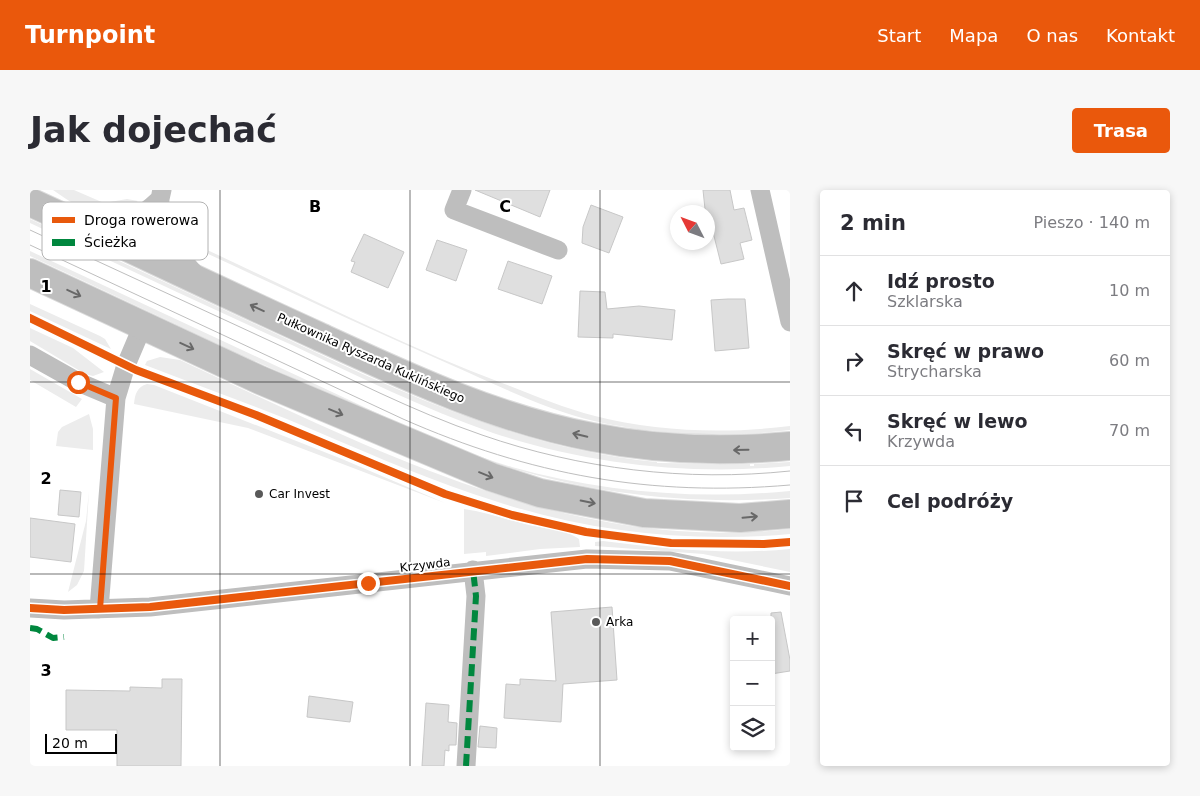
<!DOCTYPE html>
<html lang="pl">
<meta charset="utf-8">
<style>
body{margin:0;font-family:"DejaVu Sans",sans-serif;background:#f7f7f7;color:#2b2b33}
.controls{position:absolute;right:15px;bottom:15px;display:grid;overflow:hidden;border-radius:5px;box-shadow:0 2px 8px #0003}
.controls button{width:45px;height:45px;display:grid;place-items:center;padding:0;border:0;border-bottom:1px solid #e1e1e2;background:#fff;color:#2b2b33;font:25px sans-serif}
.compass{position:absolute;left:640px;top:15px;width:45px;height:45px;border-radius:50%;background:#fff;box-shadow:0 2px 8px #0003;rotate:312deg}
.scale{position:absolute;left:15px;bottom:12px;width:72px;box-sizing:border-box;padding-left:5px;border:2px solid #000;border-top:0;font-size:14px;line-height:18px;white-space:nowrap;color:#000;-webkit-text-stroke:4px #fff;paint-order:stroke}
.stop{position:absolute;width:15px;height:15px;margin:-11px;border:4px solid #ea580c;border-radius:50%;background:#fff}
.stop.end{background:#ea580c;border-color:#fff;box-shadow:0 1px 5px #0008}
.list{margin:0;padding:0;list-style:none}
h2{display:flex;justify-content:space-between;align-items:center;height:65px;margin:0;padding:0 20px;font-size:21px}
h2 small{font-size:16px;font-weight:400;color:#7c7c81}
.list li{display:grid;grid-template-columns:32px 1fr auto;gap:15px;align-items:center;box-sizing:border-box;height:70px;padding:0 20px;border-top:1px solid #e1e1e2}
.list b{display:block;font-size:19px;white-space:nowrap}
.list p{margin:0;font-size:16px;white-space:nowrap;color:#7c7c81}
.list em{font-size:16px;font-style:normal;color:#7c7c81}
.icon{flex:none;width:28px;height:28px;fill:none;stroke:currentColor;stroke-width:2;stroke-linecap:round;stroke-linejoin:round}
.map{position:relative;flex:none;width:760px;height:576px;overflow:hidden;border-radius:5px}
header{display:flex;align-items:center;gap:30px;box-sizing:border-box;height:70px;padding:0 25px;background:#ea580c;color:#fff}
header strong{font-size:24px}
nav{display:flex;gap:28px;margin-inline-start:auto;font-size:18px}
.intro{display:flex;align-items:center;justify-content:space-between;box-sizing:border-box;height:120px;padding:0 30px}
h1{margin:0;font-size:35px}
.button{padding:12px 22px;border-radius:5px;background:#ea580c;color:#fff;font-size:18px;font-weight:700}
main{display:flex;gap:30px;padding:0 30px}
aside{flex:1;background:#fff;border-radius:5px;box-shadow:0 2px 8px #0003}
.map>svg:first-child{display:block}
.green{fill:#ececec}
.building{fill:#dfdfdf;stroke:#c7c7c7}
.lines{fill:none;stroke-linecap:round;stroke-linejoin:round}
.primary-casing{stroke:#dbdbdb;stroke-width:30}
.minor{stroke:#bebebe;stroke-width:19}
.primary{stroke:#bebebe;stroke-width:28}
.tram{stroke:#bebebe;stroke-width:1}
.quiet{stroke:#00873e;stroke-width:6;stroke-dasharray:12 6;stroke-linecap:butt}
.cycleway-casing{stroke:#fff;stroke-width:11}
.cycleway{stroke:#e8590c;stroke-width:8}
.oneway{stroke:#686868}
.route{stroke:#ea580c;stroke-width:6}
.grid{fill:none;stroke:#000;stroke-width:1;stroke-opacity:0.55}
.poi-dot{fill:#595959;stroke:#fff;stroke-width:2}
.labels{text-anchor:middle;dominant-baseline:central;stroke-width:4;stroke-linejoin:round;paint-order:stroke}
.street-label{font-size:12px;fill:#000;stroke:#fff}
.poi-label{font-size:12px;fill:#000;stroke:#fff;text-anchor:start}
.key{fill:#fff;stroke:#b2b2b2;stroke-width:1}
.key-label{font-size:14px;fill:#000}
.grid-label{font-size:16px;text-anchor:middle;font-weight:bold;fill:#000;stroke:#fff;stroke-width:4;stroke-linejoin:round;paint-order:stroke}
</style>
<header>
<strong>Turnpoint</strong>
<nav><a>Start</a><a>Mapa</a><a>O nas</a><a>Kontakt</a></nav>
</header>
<div class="intro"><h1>Jak dojechać</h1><a class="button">Trasa</a></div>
<main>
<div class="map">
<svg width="760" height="576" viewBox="0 0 760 576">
<rect width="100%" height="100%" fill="#fff"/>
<path class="green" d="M23 0H44L74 13 97 9 108 11C74 35 53 21 23 0Z
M143 23 150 31 162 53C265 100 366 153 472 193 503 205 533 218 565 226 627 242 697 244 760 236V240C699 248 624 245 564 231 514 219 467 195 419 174 333 136 247 96 161 56 149 47 143 38 143 23Z
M0 29C84 69 169 108 253 147 372 203 494 260 627 272V273L720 274V276H724V274L760 272V276C661 286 557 274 463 243 394 219 328 186 262 155 174 115 87 74 0 33Z
M0 61 362 230C401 248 442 265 482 277 570 302 667 310 760 301V308C650 316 540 302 437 263 395 248 354 228 313 210 208 165 104 114 0 66Z
M0 114 70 146 75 149 81 159 0 121Z
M0 138 43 158 74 182 63 186 55 184 0 151Z
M130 167 150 170C343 259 540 364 760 339V344C662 353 561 342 468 312 406 293 347 267 288 242 231 218 172 197 115 175L117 171Z
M0 179 52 209 46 217 0 190Z
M117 194 124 195 312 269 415 313 218 238 104 214C105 204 107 197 117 194Z
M59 224 63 239V260L26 256 28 242 32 237Z
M59 301 54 381 47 395 38 402 56 331Z
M434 319C455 322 475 329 495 334 510 338 538 340 549 349L550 357 510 359 456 366V362L434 364Z
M573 351C635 359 698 365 760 359V382L673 364 565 356V352Z"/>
<path class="building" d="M445 0H520L510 27Z
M673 0H700L704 20 714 18 722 50 710 53 714 69 691 74 678 22 675 19Z
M561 15 593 27 579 63 552 53 553 37Z
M334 44 374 62 358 98 321 82 325 72 321 71Z
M407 50 437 60 426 91 396 80Z
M478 71 522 86 512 114 468 99Z
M550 101 575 102 577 119 609 116 645 120 642 150 583 144V148L548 147Z
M698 109H715L719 158 685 161 681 110Z
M30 300 51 302 49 327 28 325Z
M0 328 45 334 41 372 0 367Z
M582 417 587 490 533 494 531 532 474 528 476 494 490 495V489L526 491 521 422Z
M751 422 760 470V481L741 484V423Z
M132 489H152L151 576H87V540H36V500L100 501V497L132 498Z
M279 506 323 512 320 532 277 527Z
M396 513 419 515 418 532 427 533 426 555H419V561L415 560 414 576H392Z
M450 536 467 538 466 558 448 557Z"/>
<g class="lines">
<g class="primary-casing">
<path id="primary" d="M0 12C96 56 191 102 288 146 375 186 466 229 562 247 627 260 694 262 760 256
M0 83 230 190 461 287 510 303 614 323 710 328 760 324"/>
</g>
<path class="minor" d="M132 0C122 33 144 62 166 85
M432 0 424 20 528 60
M730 0 760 132
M67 43C93 36 109 29 129 10
M0 165 48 192 86 208
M0 418 34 420 120 417 557 369 640 371 760 396
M69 419 86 208 96 175 113 135
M436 576 446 406 443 380"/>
<use href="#primary" class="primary"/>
<path class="tram" d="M0 40C84 79 167 117 251 156 317 187 382 221 452 245 550 279 656 292 760 281
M0 55 373 229C500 285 621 307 760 295"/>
<path class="quiet" d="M0 438 7 439 23 448 34 447
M436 576 446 406 443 380"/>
<g class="cycleway-casing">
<path id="cycleway" d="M0 128 106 180 226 225 415 304 482 325 556 342 641 353 734 354 760 352
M0 418 34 420 120 417 557 369 640 371 760 396"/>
</g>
<use href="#cycleway" class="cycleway"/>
</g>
<defs><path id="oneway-shaft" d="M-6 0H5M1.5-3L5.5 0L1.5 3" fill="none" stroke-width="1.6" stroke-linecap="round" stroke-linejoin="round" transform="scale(1.25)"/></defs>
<g class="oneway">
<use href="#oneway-shaft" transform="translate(44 103) rotate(25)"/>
<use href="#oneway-shaft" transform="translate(227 118) rotate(-155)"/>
<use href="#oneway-shaft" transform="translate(157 156) rotate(25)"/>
<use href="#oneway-shaft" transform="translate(306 222) rotate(23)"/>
<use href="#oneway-shaft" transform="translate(550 245) rotate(-167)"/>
<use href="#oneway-shaft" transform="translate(711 260) rotate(179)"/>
<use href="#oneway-shaft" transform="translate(456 285) rotate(22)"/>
<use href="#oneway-shaft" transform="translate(558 312) rotate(11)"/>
<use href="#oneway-shaft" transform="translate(720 327) rotate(-5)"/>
</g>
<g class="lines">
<path class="route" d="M48 192 86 208 70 419 120 417 338 393"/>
</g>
<path class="grid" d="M190 0V576M380 0V576M570 0V576M0 192H760M0 384H760"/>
<g class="poi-dot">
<circle cx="229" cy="304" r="5"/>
<circle cx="566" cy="432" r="5"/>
</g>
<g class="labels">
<g class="street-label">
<text transform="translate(341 168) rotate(24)">Pułkownika Ryszarda Kuklińskiego</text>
<text transform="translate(395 375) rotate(-7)">Krzywda</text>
</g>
<g class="poi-label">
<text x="239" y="304">Car Invest</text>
<text x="576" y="432">Arka</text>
</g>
</g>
<rect x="12" y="12" width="166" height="58" rx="8" class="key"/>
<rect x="22" y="27" width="23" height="6" fill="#e8590c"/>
<rect x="22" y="49" width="23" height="7" fill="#00873e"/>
<g class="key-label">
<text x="54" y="35">Droga rowerowa</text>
<text x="54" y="57">Ścieżka</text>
</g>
<g class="grid-label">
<text x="285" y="22">B</text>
<text x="475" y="22">C</text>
<text x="16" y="102">1</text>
<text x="16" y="294">2</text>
<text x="16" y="486">3</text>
</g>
</svg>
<div class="controls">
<button>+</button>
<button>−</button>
<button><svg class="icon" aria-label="layers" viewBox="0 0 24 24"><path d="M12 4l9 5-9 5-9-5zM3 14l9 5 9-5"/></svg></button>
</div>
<svg class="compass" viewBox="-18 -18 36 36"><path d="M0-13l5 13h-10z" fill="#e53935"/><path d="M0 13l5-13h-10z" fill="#7c7c81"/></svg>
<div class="scale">20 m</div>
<div class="stop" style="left:48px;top:192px"></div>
<div class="stop end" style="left:338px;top:393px"></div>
</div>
<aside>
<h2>2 min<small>Pieszo · 140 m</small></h2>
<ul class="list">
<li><svg class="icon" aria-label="ahead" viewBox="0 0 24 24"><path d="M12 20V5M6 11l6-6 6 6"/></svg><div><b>Idź prosto</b><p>Szklarska</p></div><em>10 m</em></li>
<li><svg class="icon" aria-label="right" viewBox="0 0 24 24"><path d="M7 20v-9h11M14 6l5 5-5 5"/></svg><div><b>Skręć w prawo</b><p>Strycharska</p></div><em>60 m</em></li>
<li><svg class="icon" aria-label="left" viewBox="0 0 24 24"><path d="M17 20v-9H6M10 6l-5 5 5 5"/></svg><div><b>Skręć w lewo</b><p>Krzywda</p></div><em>70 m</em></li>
<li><svg class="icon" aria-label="arrive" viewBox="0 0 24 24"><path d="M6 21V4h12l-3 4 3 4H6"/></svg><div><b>Cel podróży</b></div></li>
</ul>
</aside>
</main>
